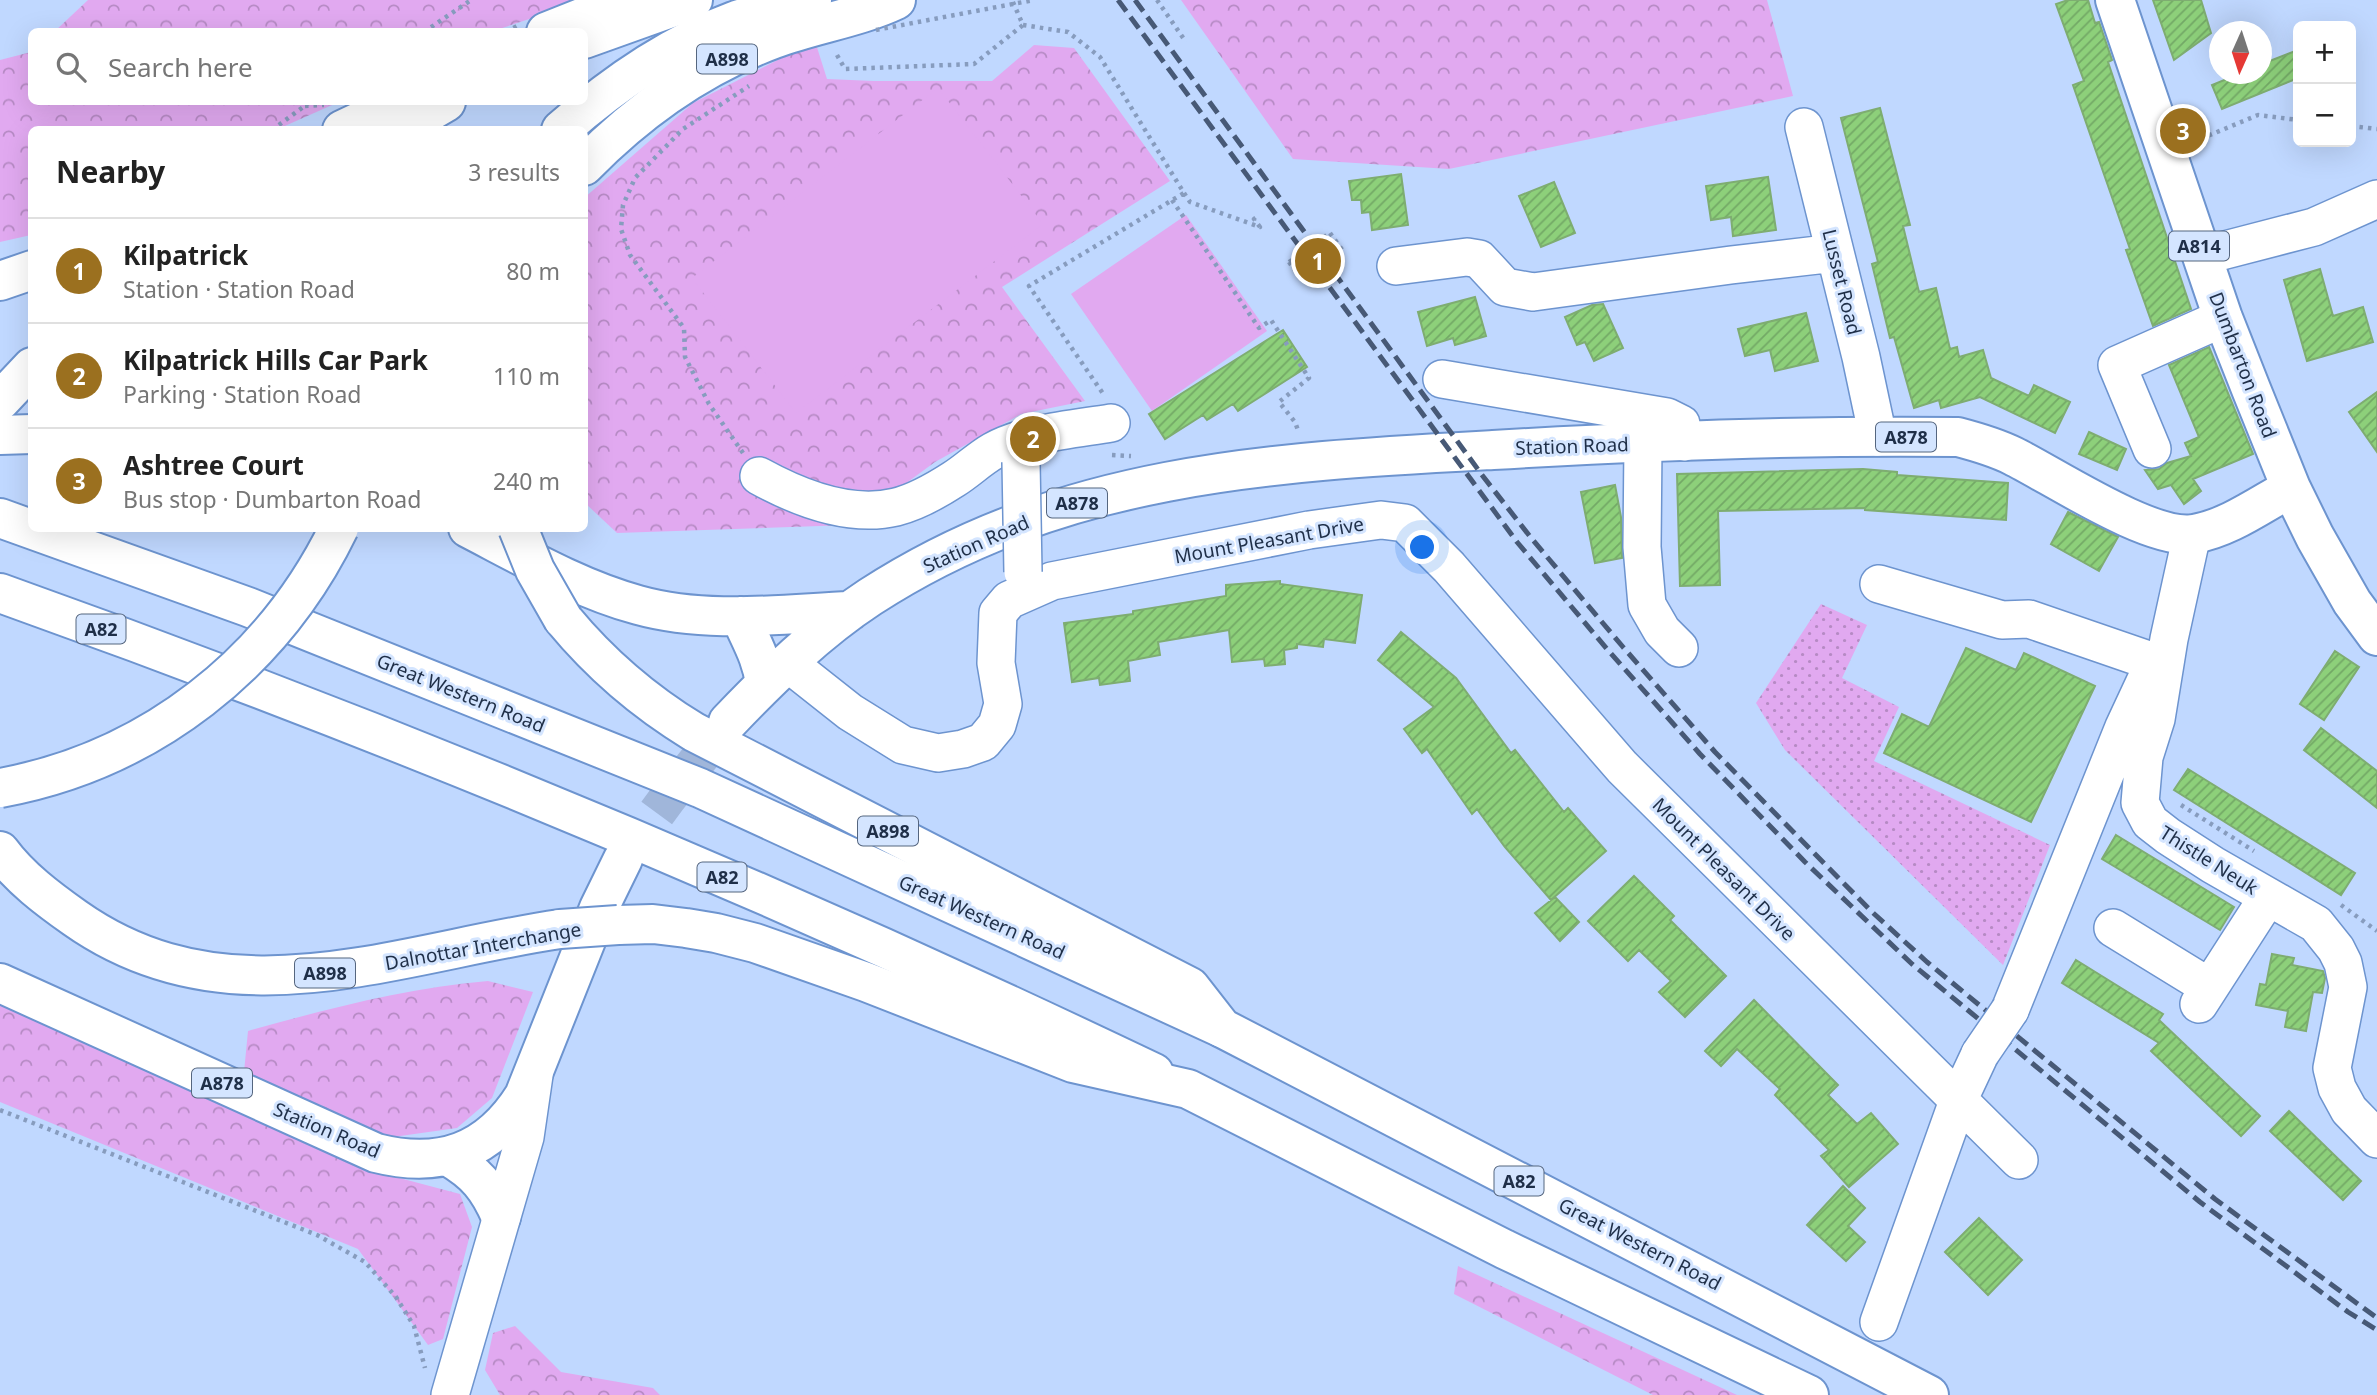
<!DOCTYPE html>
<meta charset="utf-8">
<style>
body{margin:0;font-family:"Noto Sans",sans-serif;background:#f6f6f6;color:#222}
.controls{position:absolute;right:21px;top:21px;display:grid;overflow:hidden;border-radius:10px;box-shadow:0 7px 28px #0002}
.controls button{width:63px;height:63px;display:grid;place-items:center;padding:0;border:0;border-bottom:2px solid #e0e0e0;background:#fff;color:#222;font:35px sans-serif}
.compass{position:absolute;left:2209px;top:21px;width:63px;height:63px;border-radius:50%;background:#fff;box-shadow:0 7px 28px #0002;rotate:183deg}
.you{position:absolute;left:1423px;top:548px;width:24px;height:24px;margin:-18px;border:5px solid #fff;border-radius:50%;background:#1a73e8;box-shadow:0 0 0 10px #1a73e833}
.badge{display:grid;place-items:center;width:46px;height:46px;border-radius:50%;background:#9b701f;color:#fff;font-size:23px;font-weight:700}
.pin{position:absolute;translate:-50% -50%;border:4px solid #fff;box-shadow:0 2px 7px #0006}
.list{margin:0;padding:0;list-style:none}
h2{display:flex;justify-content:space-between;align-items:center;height:91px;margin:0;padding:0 28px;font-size:30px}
h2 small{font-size:23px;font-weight:400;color:#767676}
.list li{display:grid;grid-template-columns:46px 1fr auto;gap:21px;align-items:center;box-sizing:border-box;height:105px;padding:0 28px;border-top:2px solid #e0e0e0}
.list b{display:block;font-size:26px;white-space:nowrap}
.list p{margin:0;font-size:23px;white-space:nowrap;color:#767676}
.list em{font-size:23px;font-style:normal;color:#767676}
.icon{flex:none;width:38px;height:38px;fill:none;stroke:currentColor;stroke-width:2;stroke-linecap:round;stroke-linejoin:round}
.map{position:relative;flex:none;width:2377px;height:1395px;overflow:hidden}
.search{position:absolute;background:#fff;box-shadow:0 7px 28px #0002;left:28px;top:28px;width:560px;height:77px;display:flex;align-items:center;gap:18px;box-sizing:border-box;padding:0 24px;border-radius:10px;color:#767676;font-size:26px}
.panel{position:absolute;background:#fff;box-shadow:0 7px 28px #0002;left:28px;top:126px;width:560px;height:406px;border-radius:10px}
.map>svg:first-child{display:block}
.forest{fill:url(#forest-crowns)}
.garden{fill:url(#garden-dots)}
.pitch{fill:#e1a9f0}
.building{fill:url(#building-hatch);stroke:#7ead71;stroke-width:2}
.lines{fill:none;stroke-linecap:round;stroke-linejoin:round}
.major-tunnel{stroke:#a0b6da;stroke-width:38;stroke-dasharray:38 19;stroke-linecap:butt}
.minor-casing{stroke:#6d94cf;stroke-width:40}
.major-casing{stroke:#6d94cf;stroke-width:42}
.highway-casing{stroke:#6d94cf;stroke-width:42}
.path{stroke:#879cbe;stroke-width:4.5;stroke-dasharray:3.5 5;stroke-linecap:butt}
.minor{stroke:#fff;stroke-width:37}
.major{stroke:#fff;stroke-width:38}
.highway{stroke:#fff;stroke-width:38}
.rail{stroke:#475976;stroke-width:5;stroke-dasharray:14 7;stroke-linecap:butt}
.minor-bridge-casing{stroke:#6d94cf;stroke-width:40;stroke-linecap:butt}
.major-bridge-casing{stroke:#6d94cf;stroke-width:42;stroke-linecap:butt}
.highway-bridge-casing{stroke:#6d94cf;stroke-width:42;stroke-linecap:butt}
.path-bridge{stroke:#879cbe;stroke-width:4.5;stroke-dasharray:3.5 5;stroke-linecap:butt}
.minor-bridge{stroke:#fff;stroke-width:37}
.major-bridge{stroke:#fff;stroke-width:38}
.highway-bridge{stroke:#fff;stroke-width:38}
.labels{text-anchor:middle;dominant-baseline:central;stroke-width:6;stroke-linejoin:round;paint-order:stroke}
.shield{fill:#d4e5ff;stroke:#55667f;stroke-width:2}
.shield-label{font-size:18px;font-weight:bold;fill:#1f2f48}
.street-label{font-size:19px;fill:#1f2f48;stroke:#d4e5ff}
</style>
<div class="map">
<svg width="2377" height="1395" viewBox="0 0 2377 1395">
<defs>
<pattern id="forest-crowns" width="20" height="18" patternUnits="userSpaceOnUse" patternTransform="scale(1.75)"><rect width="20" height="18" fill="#e1a9f0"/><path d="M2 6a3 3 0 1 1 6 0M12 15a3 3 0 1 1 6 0" fill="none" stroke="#b68ac4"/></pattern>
<pattern id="garden-dots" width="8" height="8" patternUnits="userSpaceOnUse" patternTransform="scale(1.75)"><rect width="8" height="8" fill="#e1a9f0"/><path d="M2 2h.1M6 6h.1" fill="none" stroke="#b68ac4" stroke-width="1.8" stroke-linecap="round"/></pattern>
<pattern id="building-hatch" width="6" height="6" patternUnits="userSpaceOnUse" patternTransform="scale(1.75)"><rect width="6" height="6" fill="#8dd07a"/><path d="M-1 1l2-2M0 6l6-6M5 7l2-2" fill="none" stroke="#73a966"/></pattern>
</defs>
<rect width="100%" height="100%" fill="#c0d8ff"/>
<path class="forest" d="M88 0H587L493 31 54 32Z
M1181 0H1767L1793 96 1449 169 1293 159Z
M815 41 827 79 874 81H992L1034 45 1074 48 1170 181 1002 287 1085 401 1021 414 935 462 849 525 617 533 585 503 584 198 693 103Z
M31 52 32 102H339L278 129 32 130 31 235 0 242V60Z
M488 981 533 992 492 1098 457 1128 386 1138 244 1072 248 1031C327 1009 406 988 488 981Z
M0 1003 373 1171 460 1194 472 1227 443 1339 428 1345 358 1249 0 1102Z
M1458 1266 1737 1395H1653L1454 1294Z
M515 1326 561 1372 653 1388 660 1395H500L485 1370 493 1333Z"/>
<path class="garden" d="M1821 604 1867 625 1842 678 1899 707 1874 761 2050 845 2003 965 1785 750 1756 703Z"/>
<path class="pitch" d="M938 88 1043 224 796 413 692 278Z
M1186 215 1267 331 1152 411 1071 294Z"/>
<path class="building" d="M2068 0H2088L2095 23 2099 22 2112 60 2108 62 2191 309 2153 326 2126 250 2130 249 2073 85 2084 81 2056 4Z
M2153 0H2201L2211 33 2174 60Z
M2298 50V78L2222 109 2212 85 2239 74H2262V64Z
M1880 108 1910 225 1903 226 1919 292 1936 288 1950 349 1957 347 1959 357 1983 350 1991 378 2029 396 2034 385 2070 402 2055 433 1980 397 1941 408 1939 400 1914 408 1894 337 1890 338 1872 264 1878 262 1841 118Z
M1401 174 1408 225 1372 230 1370 212 1362 213 1361 200H1352L1349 181Z
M1768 177 1776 230 1733 236 1731 217 1711 220 1706 186Z
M1554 182 1575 233 1541 247 1519 196Z
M2320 269 2333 316 2363 307 2373 342 2307 361 2284 280Z
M1475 297 1486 336 1455 345 1453 338 1427 346 1418 312Z
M1603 304 1623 348 1594 361 1585 342 1577 345 1565 317 1592 305Z
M1806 313 1818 361 1775 371 1770 350 1745 356 1738 329Z
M1283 330 1307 367 1238 411 1233 404 1207 420 1203 415 1165 439 1149 414Z
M2209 347 2253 454 2193 479 2201 491 2184 504 2171 485 2158 489 2145 470 2159 469 2167 463 2191 456 2185 443 2199 437 2169 365Z
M2377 392V452L2349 412Z
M2089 432 2126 449 2117 470 2079 454Z
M1863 469 1897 472V475L2008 483 2006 520 1865 510V508L1718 511 1720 585 1680 586 1677 474Z
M1615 485 1621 517 1622 558 1595 563 1581 492Z
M2068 512 2118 537 2099 571 2051 544Z
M1280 581V584L1362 595 1355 643 1324 639 1323 647 1297 644V648L1284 650 1285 664 1265 666 1264 659 1232 662 1229 630 1158 642 1160 655 1128 661 1130 681 1100 685 1099 678 1072 682 1064 623 1133 614V611L1226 596V585Z
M1401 632 1456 678 1511 753 1515 750 1564 812 1568 808 1606 851 1551 900 1505 847 1477 809 1472 814 1427 749 1422 753 1404 729 1434 707 1378 660Z
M1966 648 2016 670 2024 653 2095 686 2031 822 1884 753 1902 714 1929 727Z
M2335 651 2359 667 2324 720 2300 704Z
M2321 728 2377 771V808L2304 750Z
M2188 769 2355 873 2341 895 2174 790Z
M2116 835 2234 907 2220 930 2102 859Z
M1634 876 1674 916 1670 920 1726 976 1685 1017 1659 992 1671 981 1639 950 1628 961 1588 921Z
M1555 897 1579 922 1560 941 1535 913Z
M2272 954 2294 958 2292 965 2323 971 2325 978 2322 993 2313 992 2306 1031 2285 1027 2288 1011 2256 1005 2260 984 2266 985Z
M2076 960 2163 1014 2159 1020 2260 1116 2241 1136 2151 1051 2159 1043 2062 983Z
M1754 1000 1838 1085 1828 1095 1857 1124 1871 1113 1898 1144 1849 1187 1821 1156 1829 1150 1775 1095 1780 1089 1737 1049 1721 1066 1705 1051Z
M2289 1111 2361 1181 2343 1200 2270 1131Z
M1843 1186 1865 1208 1848 1226 1865 1242 1846 1261 1807 1225Z
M1979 1218 2022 1260 1988 1295 1945 1252Z"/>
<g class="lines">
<path class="major-tunnel" d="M623 859 667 799 728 722"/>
<g class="minor-casing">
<path id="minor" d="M1804 127 1861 357 1878 437
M2202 256 2314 227 2377 199
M1396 266 1467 257 1479 259 1505 287 1533 292 1731 265 1835 253
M1442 379 1667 417 1681 424 1684 442
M1643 444 1642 547 1647 605 1662 631 1679 648
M2152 449 2117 365 2223 318
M759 476C799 498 850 518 896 507 916 502 937 490 954 479 967 471 979 459 993 451 1025 433 1075 429 1111 423
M2192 534 2169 639 2156 719 2144 757 2140 803 2150 822 2168 836 2213 865 2316 924 2336 949 2343 963 2348 987 2332 1068 2337 1088 2349 1110 2377 1139
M1879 584 2002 620 2029 619 2154 662
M788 663 850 712 903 745 938 753 963 749 983 742 997 725 1003 704 996 663 998 613 1009 600 1052 581 1309 530 1381 520 1405 523 1449 567 1622 767 2019 1160
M2113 928 2209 987
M2199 1004 2268 897
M2010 1010 2124 727 2152 667
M1879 1322 1958 1101 1980 1054
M450 1395 525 1137 534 1075"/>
</g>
<g class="major-casing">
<path id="major" d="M2115 0 2223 318 2251 389 2291 488 2315 537 2352 602 2377 636
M546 32 626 0
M342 130 401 102
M561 130C613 84 669 45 734 21 759 12 786 7 812 0
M0 281 32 270
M0 435 32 434
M0 518 248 607 700 788 1222 1028
M468 528C522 556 579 589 638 605 706 624 781 614 850 611
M0 593C393 733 778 893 1154 1073
M740 616C750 639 762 658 765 684
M728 722C771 677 818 631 870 597 1063 472 1271 462 1493 450 1647 441 1803 435 1958 437 1977 442 1995 447 2013 456 2055 477 2151 541 2194 534 2229 528 2261 504 2291 488
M0 983 376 1153C440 1169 488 1153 524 1096L599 908 623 859
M449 1157C476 1173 488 1187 501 1217"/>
</g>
<g class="highway-casing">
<path id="highway" d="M584 39 693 0
M398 130 446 102
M584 166C639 110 701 66 774 39 814 24 858 18 896 0
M0 401 32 367
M563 619C601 665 643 701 694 732L1190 987 1222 1028 1929 1395
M0 851C20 878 48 899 75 918 228 1026 396 953 560 929
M618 925 653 924 686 928 716 933 755 943 866 982 1073 1063 1188 1089 1504 1249 1809 1395"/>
</g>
<path class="path" d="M1157 0 1186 42
M1023 25 1068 32 1100 57 1184 193 1029 286 1104 395
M424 32 471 0
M506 32 517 26
M837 55 845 69 974 64 1023 25 1012 0
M305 106 324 105
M2351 126 2377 129
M272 130 310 102
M2193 142 2258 115 2298 120
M1184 193 1190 202 1260 227 1254 219 1259 216
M1172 200 1259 328 1271 320 1309 378 1279 402 1295 422 1299 433
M1330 233 1343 251
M1289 262 1302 280
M743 453 709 404 685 357 684 328 630 255 621 229 623 205 635 178 683 129 749 86
M1112 455 1131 456
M2181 805 2254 851
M2341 905 2377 931
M0 1110 317 1235 365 1262 396 1297 414 1326 425 1368"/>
<use href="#minor" class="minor"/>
<use href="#major" class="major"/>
<use href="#highway" class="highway"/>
<path class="rail" d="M1118 0 1517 542 1607 649 1700 754 1805 862 1912 964 2200 1202 2348 1312 2377 1330
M1135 0 1482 475 1532 539 1623 647 1715 752 1871 911 1927 962 2215 1199 2377 1318"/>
<g class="minor-bridge-casing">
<path id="minor-bridge" d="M1021 462 1023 572
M1980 1054 2010 1010"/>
</g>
<g class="major-bridge-casing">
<path id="major-bridge" d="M0 788C149 761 273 664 339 528"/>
</g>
<g class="highway-bridge-casing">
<path id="highway-bridge" d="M518 528 535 570 563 619
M560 929 618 925"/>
</g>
<path class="path-bridge" d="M876 30 1034 0
M1289 262 1330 233"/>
<use href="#minor-bridge" class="minor-bridge"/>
<use href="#major-bridge" class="major-bridge"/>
<use href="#highway-bridge" class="highway-bridge"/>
</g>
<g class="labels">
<g class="shield">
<rect x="697" y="44.5" width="60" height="29" rx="5"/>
<rect x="2169" y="231.5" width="60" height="29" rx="5"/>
<rect x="1876" y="422.5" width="60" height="29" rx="5"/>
<rect x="1047" y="488.5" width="60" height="29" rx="5"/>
<rect x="76.5" y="614.5" width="49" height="29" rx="5"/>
<rect x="858" y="816.5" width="60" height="29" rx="5"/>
<rect x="697.5" y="862.5" width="49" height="29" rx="5"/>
<rect x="295" y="958.5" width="60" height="29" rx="5"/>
<rect x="192" y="1068.5" width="60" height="29" rx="5"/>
<rect x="1494.5" y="1166.5" width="49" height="29" rx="5"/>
</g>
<g class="shield-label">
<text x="727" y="59">A898</text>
<text x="2199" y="246">A814</text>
<text x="1906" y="437">A878</text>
<text x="1077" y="503">A878</text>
<text x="101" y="629">A82</text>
<text x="888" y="831">A898</text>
<text x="722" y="877">A82</text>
<text x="325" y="973">A898</text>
<text x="222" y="1083">A878</text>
<text x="1519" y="1181">A82</text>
</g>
<g class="street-label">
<text transform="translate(1842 282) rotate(76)">Lusset Road</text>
<text transform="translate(2243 365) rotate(69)">Dumbarton Road</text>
<text transform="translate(1572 446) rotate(-2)">Station Road</text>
<text transform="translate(1269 540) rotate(-10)">Mount Pleasant Drive</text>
<text transform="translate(976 544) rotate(-24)">Station Road</text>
<text transform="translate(461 693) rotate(22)">Great Western Road</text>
<text transform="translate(2209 860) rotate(32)">Thistle Neuk</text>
<text transform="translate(1724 869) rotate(45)">Mount Pleasant Drive</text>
<text transform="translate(982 917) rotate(24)">Great Western Road</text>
<text transform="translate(483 946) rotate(-10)">Dalnottar Interchange</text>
<text transform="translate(327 1130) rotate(23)">Station Road</text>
<text transform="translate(1640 1244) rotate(27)">Great Western Road</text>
</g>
</g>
</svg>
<div class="controls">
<button>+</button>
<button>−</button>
</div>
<svg class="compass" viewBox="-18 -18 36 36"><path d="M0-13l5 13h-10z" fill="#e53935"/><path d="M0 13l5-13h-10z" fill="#767676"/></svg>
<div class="you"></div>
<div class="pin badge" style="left:1318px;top:261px">1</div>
<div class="pin badge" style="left:1033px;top:439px">2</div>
<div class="pin badge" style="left:2183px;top:131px">3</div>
<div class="search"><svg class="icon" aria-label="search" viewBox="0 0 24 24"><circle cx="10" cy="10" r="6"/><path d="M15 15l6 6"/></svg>Search here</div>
<section class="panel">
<h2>Nearby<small>3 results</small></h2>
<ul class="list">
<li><span class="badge">1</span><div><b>Kilpatrick</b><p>Station · Station Road</p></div><em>80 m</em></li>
<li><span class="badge">2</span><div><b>Kilpatrick Hills Car Park</b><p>Parking · Station Road</p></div><em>110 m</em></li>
<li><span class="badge">3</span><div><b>Ashtree Court</b><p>Bus stop · Dumbarton Road</p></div><em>240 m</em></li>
</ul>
</section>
</div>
